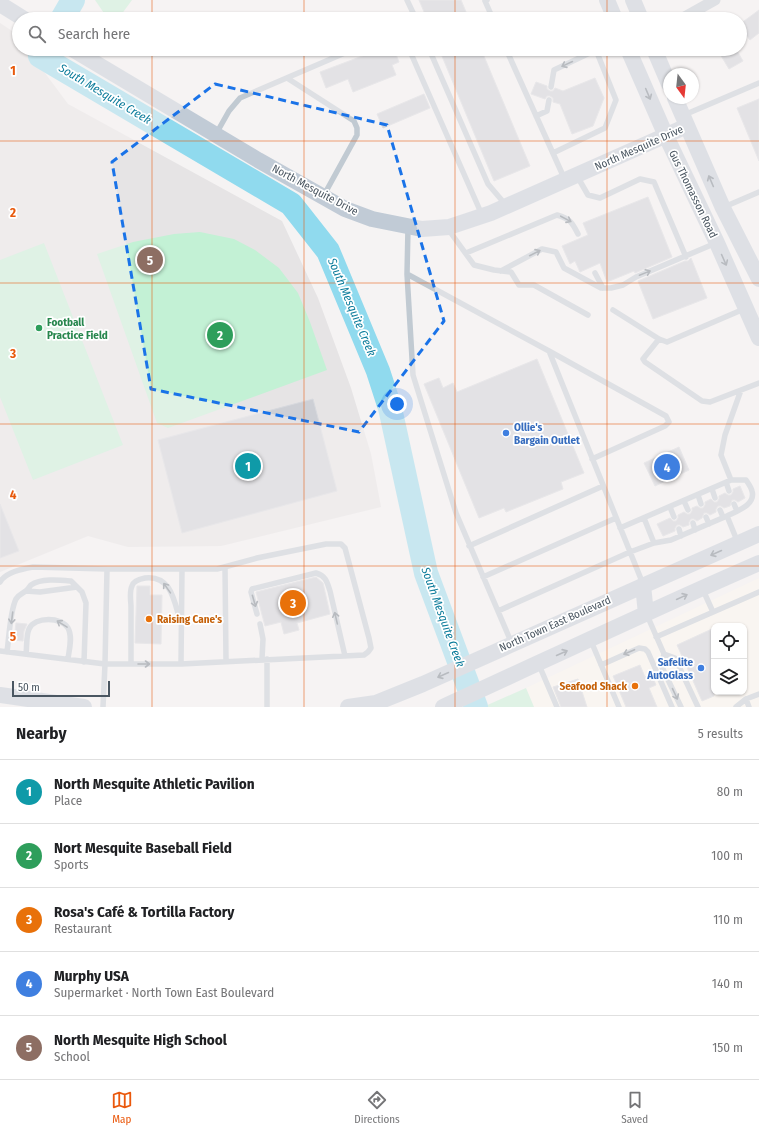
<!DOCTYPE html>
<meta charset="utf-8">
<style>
body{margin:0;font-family:"Fira Sans Condensed",sans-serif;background:#f6f6f6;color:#202124}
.controls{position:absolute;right:12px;bottom:12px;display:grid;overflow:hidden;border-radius:8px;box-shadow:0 1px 3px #0004}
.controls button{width:36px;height:36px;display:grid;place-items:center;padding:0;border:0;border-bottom:1px solid #e0e0e0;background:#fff;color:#202124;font:20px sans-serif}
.compass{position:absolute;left:663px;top:68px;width:36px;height:36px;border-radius:50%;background:#fff;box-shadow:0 1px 3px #0004;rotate:165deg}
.scale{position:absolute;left:12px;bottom:10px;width:98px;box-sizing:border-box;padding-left:4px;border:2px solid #4a5661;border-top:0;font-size:11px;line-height:14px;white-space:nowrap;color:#4a5661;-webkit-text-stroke:3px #fff;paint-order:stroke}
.you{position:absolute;left:397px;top:404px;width:14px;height:14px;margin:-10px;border:3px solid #fff;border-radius:50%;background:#1a73e8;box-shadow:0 0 0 6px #1a73e833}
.badge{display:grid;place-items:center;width:26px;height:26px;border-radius:50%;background:#ea580c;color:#fff;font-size:13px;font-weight:700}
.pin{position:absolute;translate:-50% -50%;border:2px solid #fff;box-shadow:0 1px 4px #0006}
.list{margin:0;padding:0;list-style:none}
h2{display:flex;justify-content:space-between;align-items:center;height:52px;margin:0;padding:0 16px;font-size:17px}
h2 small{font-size:13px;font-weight:400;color:#757577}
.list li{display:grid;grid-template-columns:26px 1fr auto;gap:12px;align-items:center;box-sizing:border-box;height:64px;padding:0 16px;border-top:1px solid #e0e0e0}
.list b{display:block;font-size:15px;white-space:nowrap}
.list p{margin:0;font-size:13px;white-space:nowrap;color:#757577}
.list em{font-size:13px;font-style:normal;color:#757577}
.icon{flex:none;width:22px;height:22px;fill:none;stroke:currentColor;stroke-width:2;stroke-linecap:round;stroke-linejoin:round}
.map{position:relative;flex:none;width:759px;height:707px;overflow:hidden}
.search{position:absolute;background:#fff;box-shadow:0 1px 3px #0004;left:12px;right:12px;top:12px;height:44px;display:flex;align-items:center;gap:10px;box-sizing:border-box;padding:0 14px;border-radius:22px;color:#757577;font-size:15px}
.sheet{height:372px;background:#fff}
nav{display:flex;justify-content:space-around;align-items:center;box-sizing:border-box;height:56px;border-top:1px solid #e0e0e0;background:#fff;font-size:11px;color:#757577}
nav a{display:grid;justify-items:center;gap:2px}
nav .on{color:#ea580c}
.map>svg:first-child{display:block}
.commercial{fill:#fdf9ef;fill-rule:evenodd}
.education{fill:#e6e4e5}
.green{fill:#c3f1d5}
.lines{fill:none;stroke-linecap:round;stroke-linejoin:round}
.river{stroke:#90daee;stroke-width:24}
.building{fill:#cdcfd5;stroke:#d7d9de}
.lane{stroke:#c1cad2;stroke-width:5.5}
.street{stroke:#c1cad2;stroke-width:11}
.secondary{stroke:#c1cbd6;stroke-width:16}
.oneway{stroke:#6e7983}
.oneway2{stroke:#6e7984}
.marked{fill:none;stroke:#1a73e8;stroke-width:3;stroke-dasharray:8 5;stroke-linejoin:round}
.grid{fill:none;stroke:#e8590c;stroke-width:1;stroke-opacity:0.55}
.leisure-dot{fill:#2e9e5b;stroke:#fff;stroke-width:1.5}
.shop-dot{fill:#3f7fe0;stroke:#fff;stroke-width:1.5}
.food-dot{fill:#e8710a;stroke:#fff;stroke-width:1.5}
.labels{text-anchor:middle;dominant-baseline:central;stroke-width:3.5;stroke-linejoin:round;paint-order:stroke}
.street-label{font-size:11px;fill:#4a5661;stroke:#fff}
.leisure-label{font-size:11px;font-weight:bold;fill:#27864d;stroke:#fff;text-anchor:start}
.shop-label{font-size:11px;font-weight:bold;fill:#366cbe;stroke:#fff;text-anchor:start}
.food-label{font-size:11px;font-weight:bold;fill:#c56008;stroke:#fff;text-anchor:start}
.water-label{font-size:12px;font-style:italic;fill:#0c7c9b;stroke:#fff}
.grid-label{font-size:13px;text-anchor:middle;font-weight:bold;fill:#e8590c;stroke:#fff;stroke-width:3.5;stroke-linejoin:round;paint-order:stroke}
</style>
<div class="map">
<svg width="759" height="707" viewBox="0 0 759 707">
<rect width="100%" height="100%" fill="#f5f3f3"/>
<path class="commercial" d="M759 578V707H534L526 688ZM714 626H744V692H714Z"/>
<path class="education" d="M0 23 15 33 19 38V49H27L68 104 282 221 318 298 351 388 371 454 381 507 221 546 128 547 88 536 0 572Z"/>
<path class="green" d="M95 0H132L118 19H108Z
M200 232 234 239 255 250 279 268 298 293 310 322 327 370 168 428 157 423 97 254 133 242 174 234Z
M44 243 123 445 33 480 0 397V260Z
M526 688 534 707H483Z"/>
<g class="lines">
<path class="river" d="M62 19 73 0
M43 49 40 56 291 204 328 251 378 371 390 408 426 573 476 707"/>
</g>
<path class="building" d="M419 0H461L469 19H427Z
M759 10V33L750 40 740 27V24Z
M381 49H394L399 62 392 65 396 75 353 92 348 79 326 88 320 72Z
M439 49H481L530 166 494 181Z
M717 49H736L743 61 729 69Z
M595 78 604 98 593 126 572 134 560 104 553 102V98L550 96H547L545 99 531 94 536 82 547 86V89L550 91H553L555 88 563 91Z
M424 94 430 108 383 128 377 114Z
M759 99V161L737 108Z
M648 197 672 257 635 273 634 271 607 282 600 263 580 272 575 261 570 264 562 246 588 235 583 223Z
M691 258 707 298 653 319 638 281 685 261H688Z
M537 359 584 473 561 482 563 489 506 512 504 508 479 518 424 384 439 378 443 388 453 383 457 392Z
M313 399 337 491 182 533 158 440Z
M679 447 689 470 655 486 644 463Z
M740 486 745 498 738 502 735 500H732L730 506 724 508 721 506H718L716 509V512L710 515 707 513H704L702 518 697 521 694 519H691L689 522V525L683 527 680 525H677L675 528V531L663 536 657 524 670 518 673 521H676L678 518V515L684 512 687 514H690L692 511V508L697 506 700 508H703L705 505V502L711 499 714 502H717L719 499V496L725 493 728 495H731L733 492V489Z
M0 504 19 551 0 558Z
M316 577 323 583 330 614 297 623 299 630 284 634 281 622 265 626 256 592Z
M137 586H150V595H162L161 644 135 643Z
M16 623 27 624 24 631 23 641 14 640Z
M714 628V696L702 701 677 645Z
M640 665 645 677 652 675 656 685 649 688 657 707H626L613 676Z
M578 679 587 707H561L553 687Z"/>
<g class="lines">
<path class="lane" d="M407 0 416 19
M487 0 485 1 493 19
M409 49 482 215
M429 49 488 184 505 204
M506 49 565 180
M287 78 354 121 357 128V135L324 195
M551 87 554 70 596 50
M684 115 759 83
M536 116 547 111 549 100
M216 134 229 111 240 98 354 49
M553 153 605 128 616 100 596 50 599 49
M577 176 588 195 600 198 640 179 654 182 686 257
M724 207 759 192
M408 228 407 274 549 351 666 416 669 422 665 426 592 459
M448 229 474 265 494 270 511 272 519 285H534L588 315
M466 253 557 215C570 219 572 222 578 234
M501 271 542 249 556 252 564 268 601 288H611L623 285 636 277 716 243
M595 273 603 288
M407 274 413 375 456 513 512 644
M613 310 659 339 667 342 744 309
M659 339 643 359 645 362 702 401 710 402 759 383
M549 351 643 584
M726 482 729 491
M712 489 715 498
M698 495 701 504
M684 501 688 510
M734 504 737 511
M670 507 674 517
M720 510 723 517
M727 516C737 511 756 505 752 491 751 487 748 483 746 480H731L721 455 725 435 741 390
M706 517 709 524
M644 518 654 543
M693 523 695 530
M620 528 731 480
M679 529 681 536
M469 546 603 486
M225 567 226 661
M483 577 616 518
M0 582C6 572 22 569 33 567L107 569
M703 590 713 612
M26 591 40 592 77 587
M498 611 630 552 654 543 671 540 727 516 738 543
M257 614 251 592 252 589 316 573C326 576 327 582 330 591L345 656
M647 615 664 654 661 665 681 707
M260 624 263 639 262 659
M656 637 759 592
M591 641 619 707
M0 651 105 664H181L182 569
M7 652C9 638 10 611 16 599 19 594 24 593 27 590 29 588 30 586 31 585 41 578 60 580 71 581L82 592 86 603 84 662
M26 654C27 647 26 636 29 629 35 616 62 617 68 628 73 637 69 650 68 659
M664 654 675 658 698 707
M267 659V707
M131 664C131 645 131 626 131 607 131 601 129 592 132 586 133 581 140 579 145 578 170 575 174 599 179 617
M539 665 557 707
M601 665 639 648 645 649 648 652 672 707
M746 699 759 694
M103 707 105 664 107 569H217L257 558 326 544H341L345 548 369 638 371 648 368 652 364 655 181 664
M736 707 746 699 749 707"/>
<path class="street" d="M681 19 715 0"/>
<path class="secondary" d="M607 0 615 19
M633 0 641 19
M0 4 24 19
M72 49 258 160 345 209 372 219 422 229 449 227 491 213 687 126
M628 49 666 136 717 243 759 338
M654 49 669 84
M675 98 723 208 759 279
M643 585 646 614
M0 695 84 707
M348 707 376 703 423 684 759 534
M443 707C548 659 653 609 759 563"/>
</g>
<defs><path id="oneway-shaft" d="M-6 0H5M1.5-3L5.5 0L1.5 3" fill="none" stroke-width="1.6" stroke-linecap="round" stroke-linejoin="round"/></defs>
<g class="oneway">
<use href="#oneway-shaft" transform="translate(567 64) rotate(155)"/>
<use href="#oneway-shaft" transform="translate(566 219) rotate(28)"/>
<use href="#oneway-shaft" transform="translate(535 253) rotate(-27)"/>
<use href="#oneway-shaft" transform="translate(645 273) rotate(-22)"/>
<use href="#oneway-shaft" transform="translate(167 588) rotate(-125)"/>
<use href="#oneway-shaft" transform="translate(254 601) rotate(74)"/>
<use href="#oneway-shaft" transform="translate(12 618) rotate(97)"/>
<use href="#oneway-shaft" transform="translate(336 618) rotate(-103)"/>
<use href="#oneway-shaft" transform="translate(62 624) rotate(-148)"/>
<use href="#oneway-shaft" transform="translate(629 652) rotate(157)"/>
<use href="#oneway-shaft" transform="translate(144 664)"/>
<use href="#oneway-shaft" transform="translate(675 694) rotate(65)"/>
</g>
<g class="oneway2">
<use href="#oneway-shaft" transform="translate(648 94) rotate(67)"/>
<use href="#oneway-shaft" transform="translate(711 181) rotate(-113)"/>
<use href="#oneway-shaft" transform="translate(724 260) rotate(66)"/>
<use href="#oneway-shaft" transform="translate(716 553) rotate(156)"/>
<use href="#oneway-shaft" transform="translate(682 597) rotate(-25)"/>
<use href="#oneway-shaft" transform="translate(562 653) rotate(-24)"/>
<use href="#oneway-shaft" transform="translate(443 675) rotate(156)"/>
</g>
<path d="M0 0H759V707H0ZM215 84 387 125 444 321 359 432 151 389 112 162Z" fill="#f5f3f3" fill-opacity=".55" fill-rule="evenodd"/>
<path class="marked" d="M215 84 387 125 444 321 359 432 151 389 112 162Z"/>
<path class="grid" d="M152 0V19M304 0V19M455 0V19M607 0V19M152 49V707M304 49V707M455 49V707M607 49V707M0 141H759M0 283H759M0 424H759M0 566H759"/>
<circle class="leisure-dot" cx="39" cy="328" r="4"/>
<g class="shop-dot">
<circle cx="506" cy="433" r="4"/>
<circle cx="701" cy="668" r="4"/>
</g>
<g class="food-dot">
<circle cx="149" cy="619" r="4"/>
<circle cx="635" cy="686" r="4"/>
</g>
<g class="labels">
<g class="street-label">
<text transform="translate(639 148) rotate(-24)">North Mesquite Drive</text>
<text transform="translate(315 190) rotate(28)">North Mesquite Drive</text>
<text transform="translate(693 194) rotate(64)">Gus Thomasson Road</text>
<text transform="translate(555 624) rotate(-24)">North Town East Boulevard</text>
</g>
<g class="leisure-label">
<text x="47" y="322">Football<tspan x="47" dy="13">Practice Field</tspan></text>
</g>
<g class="shop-label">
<text x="514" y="427">Ollie's<tspan x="514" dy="13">Bargain Outlet</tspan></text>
<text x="693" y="662" text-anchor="end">Safelite<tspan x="693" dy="13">AutoGlass</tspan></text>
</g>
<g class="food-label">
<text x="157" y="619">Raising Cane's</text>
<text x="627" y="686" text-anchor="end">Seafood Shack</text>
</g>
<g class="water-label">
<text transform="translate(105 94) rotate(31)">South Mesquite Creek</text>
<text transform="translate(352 307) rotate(67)">South Mesquite Creek</text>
<text transform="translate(443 617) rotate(70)">South Mesquite Creek</text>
</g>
</g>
<g class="grid-label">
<text x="13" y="75">1</text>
<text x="13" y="217">2</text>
<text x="13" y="358">3</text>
<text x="13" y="499">4</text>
<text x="13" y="641">5</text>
</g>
</svg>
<div class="controls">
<button><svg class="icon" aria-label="locate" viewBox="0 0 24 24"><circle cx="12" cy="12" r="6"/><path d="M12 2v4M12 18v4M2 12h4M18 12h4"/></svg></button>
<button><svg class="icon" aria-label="layers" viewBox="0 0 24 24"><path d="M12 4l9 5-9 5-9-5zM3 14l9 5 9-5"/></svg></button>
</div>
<svg class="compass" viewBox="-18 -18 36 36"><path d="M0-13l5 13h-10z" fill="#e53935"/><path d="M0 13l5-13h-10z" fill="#757577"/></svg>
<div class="scale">50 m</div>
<div class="you"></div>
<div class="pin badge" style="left:248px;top:466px;background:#0f9aa8">1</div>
<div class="pin badge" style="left:220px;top:335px;background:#2e9e5b">2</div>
<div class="pin badge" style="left:293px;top:603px;background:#e8710a">3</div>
<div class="pin badge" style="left:667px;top:467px;background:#3f7fe0">4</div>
<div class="pin badge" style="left:150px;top:260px;background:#8d6e63">5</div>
<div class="search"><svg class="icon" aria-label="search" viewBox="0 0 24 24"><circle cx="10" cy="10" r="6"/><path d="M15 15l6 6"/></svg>Search here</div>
</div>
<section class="sheet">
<h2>Nearby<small>5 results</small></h2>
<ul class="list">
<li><span class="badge" style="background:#0f9aa8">1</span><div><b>North Mesquite Athletic Pavilion</b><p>Place</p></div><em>80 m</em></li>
<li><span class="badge" style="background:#2e9e5b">2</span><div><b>Nort Mesquite Baseball Field</b><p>Sports</p></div><em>100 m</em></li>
<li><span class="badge" style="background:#e8710a">3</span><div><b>Rosa's Café &amp; Tortilla Factory</b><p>Restaurant</p></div><em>110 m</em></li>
<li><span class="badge" style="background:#3f7fe0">4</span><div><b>Murphy USA</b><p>Supermarket · North Town East Boulevard</p></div><em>140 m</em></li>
<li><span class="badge" style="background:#8d6e63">5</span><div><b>North Mesquite High School</b><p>School</p></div><em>150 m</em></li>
</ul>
</section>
<nav>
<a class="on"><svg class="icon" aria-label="map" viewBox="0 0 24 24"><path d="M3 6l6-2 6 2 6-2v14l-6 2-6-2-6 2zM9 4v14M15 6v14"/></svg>Map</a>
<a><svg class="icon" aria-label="directions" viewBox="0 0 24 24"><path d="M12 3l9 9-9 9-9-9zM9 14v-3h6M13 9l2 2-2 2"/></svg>Directions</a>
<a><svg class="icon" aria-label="saved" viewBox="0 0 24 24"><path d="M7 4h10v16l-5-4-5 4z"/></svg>Saved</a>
</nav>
